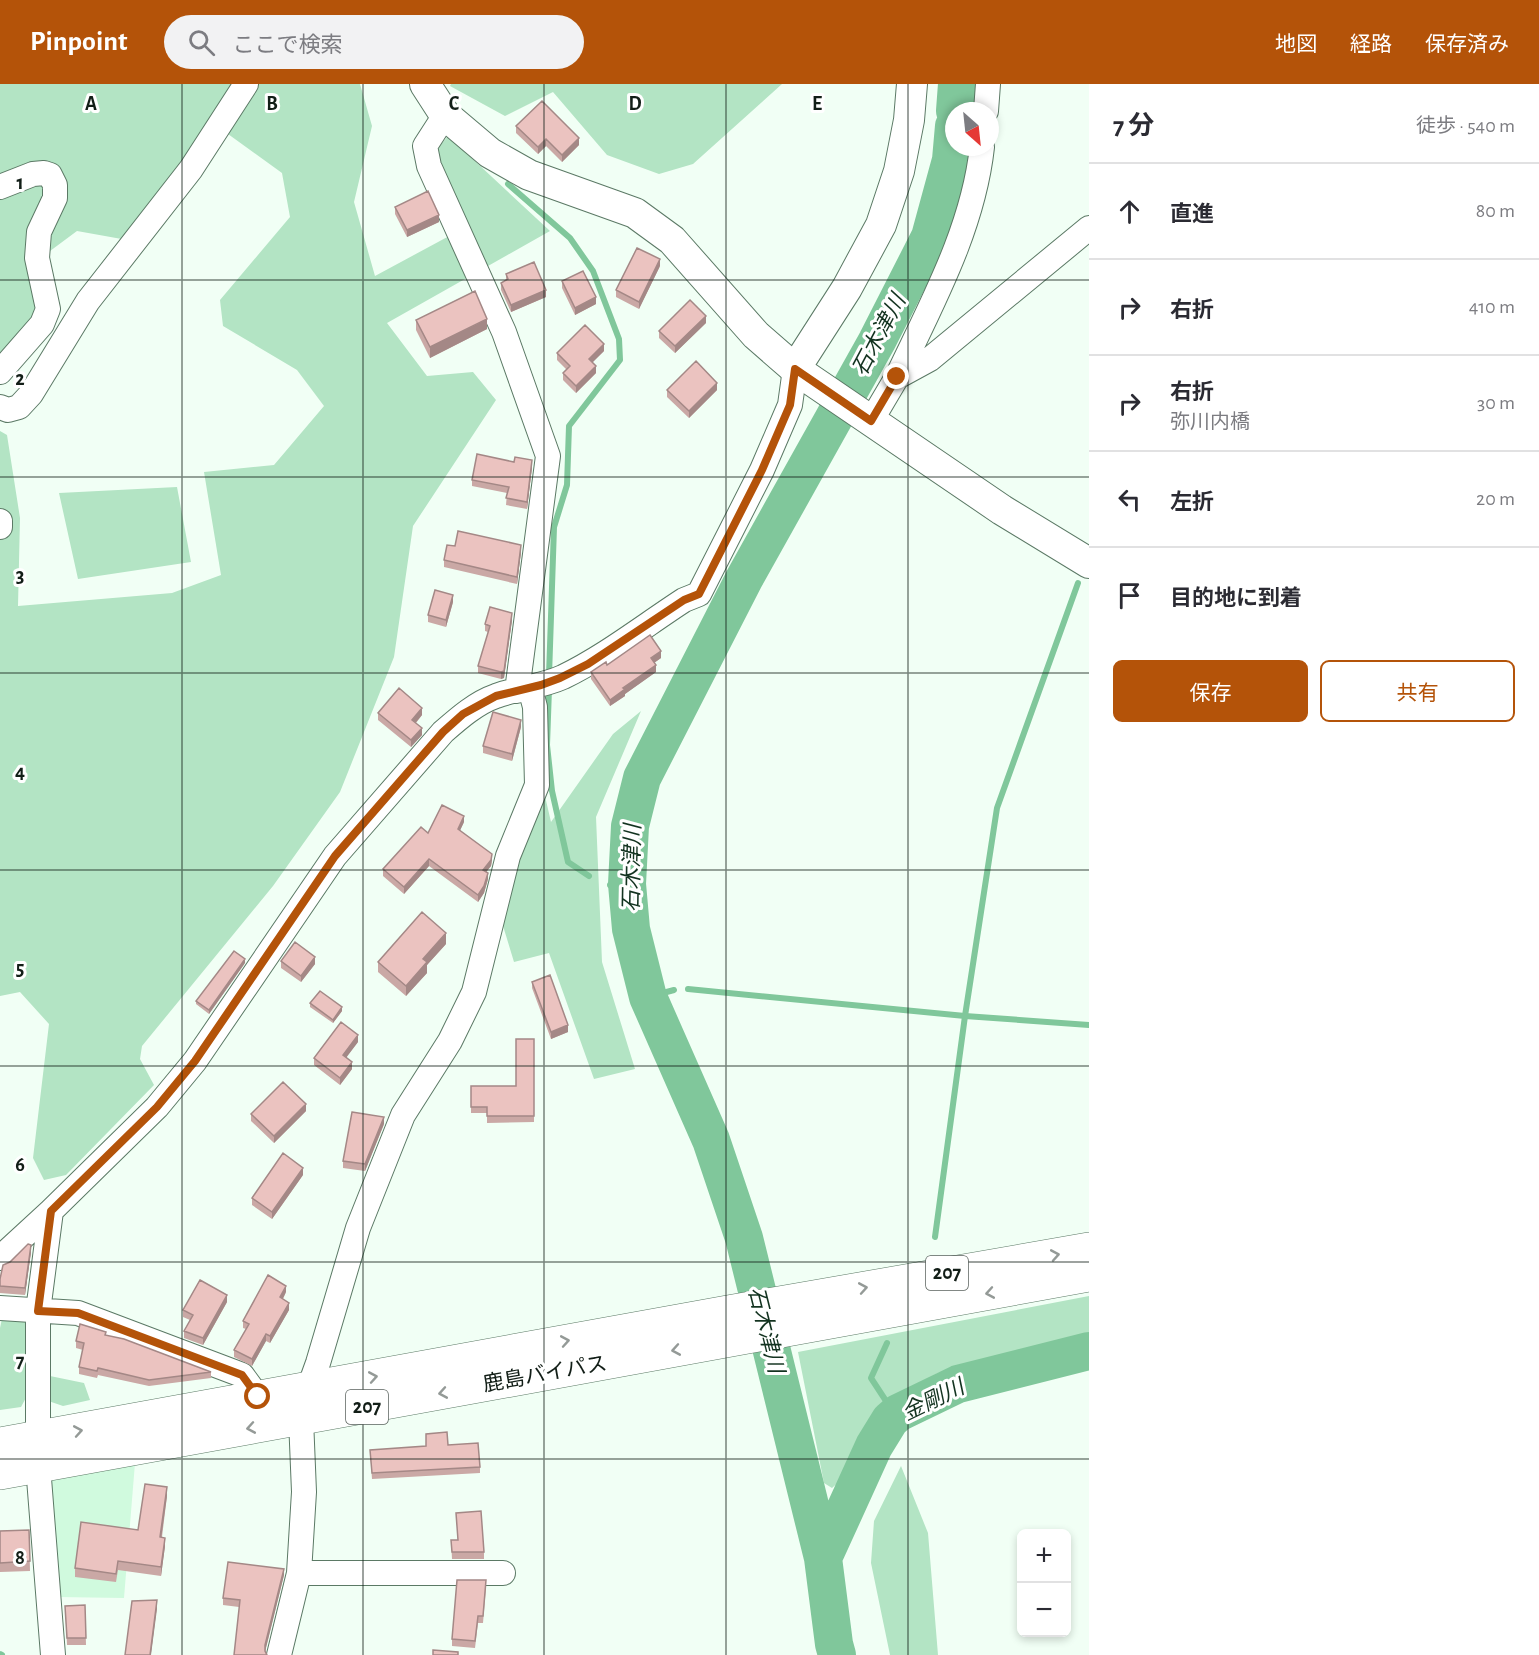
<!DOCTYPE html>
<html lang="ja">
<meta charset="utf-8">
<style>
body{margin:0;font-family:"Alegreya Sans","Noto Sans JP",sans-serif;background:#f2f2f3;color:#2b2b33}
.controls{position:absolute;right:18px;bottom:18px;display:grid;overflow:hidden;border-radius:9px;box-shadow:0 3px 9px #0003}
.controls button{width:54px;height:54px;display:grid;place-items:center;padding:0;border:0;border-bottom:2px solid #e1e1e2;background:#fff;color:#2b2b33;font:30px sans-serif}
.compass{position:absolute;left:945px;top:18px;width:54px;height:54px;border-radius:50%;background:#fff;box-shadow:0 3px 9px #0003;rotate:153deg}
.stop{position:absolute;width:18px;height:18px;margin:-14px;border:4px solid #b45309;border-radius:50%;background:#fff}
.stop.end{background:#b45309;border-color:#fff;box-shadow:0 2px 6px #0008}
.list{margin:0;padding:0;list-style:none}
h2{display:flex;justify-content:space-between;align-items:center;height:78px;margin:0;padding:0 24px;font-size:26px}
h2 small{font-size:20px;font-weight:400;color:#7c7c81}
.list li{display:grid;grid-template-columns:39px 1fr auto;gap:18px;align-items:center;box-sizing:border-box;height:96px;padding:0 24px;border-top:2px solid #e1e1e2}
.list b{display:block;font-size:22px;white-space:nowrap}
.list p{margin:0;font-size:20px;white-space:nowrap;color:#7c7c81}
.list em{font-size:20px;font-style:normal;color:#7c7c81}
.actions{display:flex;gap:12px;padding:18px 24px}
.actions a{flex:1;padding:14px 0;border:2px solid #b45309;border-radius:9px;text-align:center;font-size:21px;color:#b45309}
.actions .main{background:#b45309;color:#fff}
.icon{flex:none;width:33px;height:33px;fill:none;stroke:currentColor;stroke-width:2;stroke-linecap:round;stroke-linejoin:round}
.map{position:relative;flex:none;width:1089px;height:1571px;overflow:hidden}
header{display:flex;align-items:center;gap:36px;box-sizing:border-box;height:84px;padding:0 30px;background:#b45309;color:#fff}
header strong{font-size:28px}
nav{display:flex;gap:33px;margin-inline-start:auto;font-size:21px}
.search{width:420px;height:54px;background:#f2f2f3;display:flex;align-items:center;gap:15px;box-sizing:border-box;padding:0 21px;border-radius:33px;color:#7c7c81;font-size:22px}
main{display:flex}
aside{flex:1;background:#fff}
.map>svg:first-child{display:block}
.built{fill:#d0fade}
.green{fill:#b3e4c4}
.lines{fill:none;stroke-linecap:round;stroke-linejoin:round}
.stream{stroke:#80c79b;stroke-width:6}
.river{stroke:#80c79b;stroke-width:38}
.minor-casing{stroke:#5b7965;stroke-width:26}
.tertiary-casing{stroke:#5b7965;stroke-width:32}
.trunk-casing{stroke:#5b7965;stroke-width:34}
.minor{stroke:#fff;stroke-width:24}
.tertiary{stroke:#fff;stroke-width:30}
.trunk{stroke:#fff;stroke-width:33}
.wall{fill:#caa8a5}
.shaded-wall{fill:#a48886}
.building{fill:#ebc3c0;stroke:#a48886;stroke-width:1.5}
.oneway{stroke:#949a97}
.route{stroke:#b45309;stroke-width:8}
.grid{fill:none;stroke:#121e17;stroke-width:1.5;stroke-opacity:0.55}
.labels{text-anchor:middle;dominant-baseline:central;stroke-width:6;stroke-linejoin:round;paint-order:stroke}
.shield{fill:#fff;stroke:#59625d;stroke-width:1.5}
.shield-label{font-size:20px;font-weight:bold;fill:#121e17}
.street-label{font-size:21px;fill:#121e17;stroke:#fff}
.water-label{font-size:22px;font-style:italic;fill:#133320;stroke:#fff}
.grid-label{font-size:20px;text-anchor:middle;font-weight:bold;fill:#121e17;stroke:#fff;stroke-width:6;stroke-linejoin:round;paint-order:stroke}
</style>
<header>
<strong>Pinpoint</strong>
<div class="search"><svg class="icon" aria-label="search" viewBox="0 0 24 24"><circle cx="10" cy="10" r="6"/><path d="M15 15l6 6"/></svg>ここで検索</div>
<nav><a>地図</a><a>経路</a><a>保存済み</a></nav>
</header>
<main>
<div class="map">
<svg width="1089" height="1571" viewBox="0 0 1089 1571">
<rect width="100%" height="100%" fill="#f1fff5"/>
<path class="built" d="M135 1379 124 1514 57 1513 49 1397Z"/>
<path class="green" d="M0 0H360L372 42 354 118 375 192 464 144 431 72 448 52 550 147 387 239 427 292 473 288 496 316 413 442 394 573 340 708 273 802 142 962 140 975 154 1001 66 1091 44 1096 33 1074 49 940 20 908 0 912V347L7 351 20 434 18 522 172 509 221 491 204 388 274 381 324 322 297 286 223 242 220 216 290 133 282 89 228 50 144 159 77 147 46 170 53 224 0 277Z
M451 0H782L693 80 659 90 607 71 553 8 505 32 450 2Z
M177 403 191 478 78 495 59 409Z
M641 627 596 733 602 878 635 985 594 995 549 869 514 878 500 832 541 695 551 738 613 650Z
M1089 1212V1249L938 1289 886 1317 841 1396 832 1404 824 1399 798 1268Z
M3 1230 51 1233 50 1292 84 1299 90 1316 63 1322 28 1310 21 1323 0 1326V1244Z
M901 1382 928 1449 938 1571H890L871 1479 874 1437Z"/>
<g class="lines">
<path class="stream" d="M508 100 570 154 593 187 619 255 620 276 569 342 567 401 554 443 549 592
M549 605 547 661 552 707 568 778 589 792
M610 801 627 800
M688 905 965 932 1089 941
M648 913 674 906
M935 1153 965 932 997 724 1078 499
M887 1259 871 1294 888 1320 898 1329
M0 1570 2 1571"/>
<path class="river" d="M955 27 957 0
M823 1474 874 1362 890 1336 898 1329 958 1300 1089 1267
M837 1571 834 1560 823 1474 744 1154 711 1056 648 913 631 845 627 800 630 742 642 694 744 495 877 257 930 153 951 76 954 42"/>
<g class="minor-casing">
<path id="minor" d="M986 27 988 0
M445 31 425 62 429 82 504 248 548 372 517 607
M0 103 33 90 44 89 50 91 55 101V114L39 148 37 174 48 225 42 240 0 288
M897 293C932 219 973 145 982 63
M0 323 8 326 19 323 31 310 88 217 191 85 246 0
M871 337 897 293 930 275 1089 144
M0 437V443
M0 1174 51 1127
M0 1224 78 1229 242 1291 258 1313
M309 1304 318 1279 358 1144 403 1031 450 957 474 908 508 772 537 701 535 623 530 604
M299 1489H503
M53 1571 38 1382V1227L51 1127 157 1023 195 977 335 772 443 648C459 634 476 619 496 612 517 604 541 603 563 593 606 572 644 542 684 516L699 510 762 386 790 321 795 285
M279 1571 299 1489 304 1408 301 1335"/>
</g>
<g class="tertiary-casing">
<path id="tertiary" d="M425 0 445 31 490 69 529 91 635 129 672 156 756 251 795 285 1002 426 1089 479
M795 285 847 204 881 141 899 87 909 36 912 0"/>
</g>
<g class="trunk-casing">
<path id="trunk" d="M0 1360 728 1228 1089 1165
M0 1389 1089 1191"/>
</g>
<use href="#minor" class="minor"/>
<use href="#tertiary" class="tertiary"/>
<use href="#trunk" class="trunk"/>
</g>
<path class="wall" d="M516 42 579 61 562 78 546 62 538 70 516 49Z
M395 123 439 138 407 153 395 130Z
M660 182 639 225 616 213V206Z
M506 190 546 213 511 228 501 206V199L506 196Z
M562 197 596 220 575 231 562 204Z
M416 236 487 245 430 274 416 246Z
M706 239 675 269 659 254V247Z
M604 267 592 278 596 289 576 309 563 296V289L567 286 557 276V269Z
M667 306H717L689 334 667 313Z
M532 383 527 425 506 421 507 409 472 402V396Z
M455 462 521 468 517 500 444 483V476Z
M453 518 446 543 428 538V531Z
M512 536 504 594 501 595 478 589V582L488 548 485 547V540Z
M661 574 654 579 656 588 625 610V612L610 622 591 595V588L607 581Z
M378 629 422 631 416 639 422 651 411 663 378 636Z
M521 643 512 677 483 669V662Z
M464 738 460 746 492 776 491 782 486 788 488 795 484 809 478 818 429 782 404 810 383 792V785L428 749Z
M446 860 427 881V889L406 912 378 888V878Z
M281 877 315 880 301 898 281 884Z
M245 879 209 930 196 920V917Z
M532 898 568 948 551 955 532 904Z
M310 919 342 927 333 939 310 923Z
M534 955V1038L487 1039V1029H471V1002H516Z
M358 958 346 973 352 985 340 1001 314 981V974Z
M306 1027 274 1059 251 1037V1030Z
M384 1040 365 1087 343 1084V1077Z
M303 1091 272 1135 252 1121V1114Z
M31 1168 25 1211 0 1209V1195L10 1178Z
M286 1208 283 1215 289 1226 270 1259 266 1257 252 1282 234 1273V1266L246 1245 243 1244V1237Z
M227 1218 203 1261 184 1254V1247L190 1236 183 1233V1226Z
M106 1251 211 1288V1294L149 1302 98 1291 97 1294 79 1290V1283L83 1266 76 1264V1257Z
M448 1361 480 1383V1389L372 1395 370 1366Z
M167 1412 162 1453 165 1462 161 1492 118 1486 116 1498 75 1493V1484L138 1446Z
M456 1429 484 1468V1475H452L451 1456H458Z
M29 1446 30 1487 0 1488V1447Z
M284 1491 265 1567 239 1523 223 1521V1514Z
M486 1503 483 1539H478L475 1564 452 1562V1555Z
M85 1521 86 1561H67L65 1522Z"/>
<path class="shaded-wall" d="M579 54V61L562 78V71Z
M546 55V62L538 70V63Z
M439 131V138L407 153V146Z
M660 175V182L639 225V218Z
M546 206V213L511 228V221Z
M596 213V220L575 231V224Z
M706 232V239L675 269V262Z
M487 235V245L430 274V263Z
M604 260V267L589 282V275Z
M596 282V289L576 309V302Z
M717 299V306L689 334V327Z
M532 376V383L527 425V418Z
M521 461V468L517 500V493Z
M453 511V518L446 543V536Z
M512 529V536L504 594 501 595V588Z
M661 567V574L651 581V574Z
M656 581V588L625 610V612L610 622V616L623 604Z
M422 624V631L412 643V636Z
M521 636V643L512 677V670Z
M422 644V651L411 663V656Z
M464 732V738L458 751V745Z
M492 770V776L491 782 483 792V786Z
M429 775V782L404 810V803Z
M488 789V795L484 809 478 818V811Z
M446 849V860L427 881V889L406 912V902L423 875Z
M315 873V880L301 898V892Z
M245 875V879L209 930V926Z
M342 923V927L333 939V936Z
M568 941V948L551 955V948Z
M358 951V958L343 978V971Z
M352 978V985L340 1001V994Z
M306 1020V1027L274 1059V1052Z
M384 1033V1040L365 1087V1080Z
M303 1084V1091L272 1135V1128Z
M31 1161V1168L25 1211V1204Z
M286 1202V1208L280 1220V1213Z
M227 1211V1218L203 1261V1254Z
M289 1219V1226L270 1259V1252Z
M266 1250V1257L252 1282V1275Z
M167 1403V1412L160 1462V1453Z
M165 1454V1462L161 1492V1483Z
M284 1485V1491L265 1568V1561Z
M157 1516V1525L151 1571H150Z"/>
<path class="building" d="M542 17 579 54 562 71 546 55 538 63 516 42Z
M428 107 439 131 407 146 395 123Z
M637 164 660 175 639 218 616 206Z
M534 178 546 206 511 221 501 199 508 195 506 190Z
M583 187 596 213 575 224 562 197Z
M475 207 487 235 430 263 416 236Z
M690 216 706 232 675 262 659 247Z
M585 241 604 260 589 275 596 282 576 302 563 289 570 282 557 269Z
M696 277 717 299 689 327 667 306Z
M477 370 514 378 515 373 532 376 527 418 506 414 509 403 472 396Z
M458 447 521 461 517 493 444 476 447 461 455 462Z
M435 506 453 511 446 536 428 531Z
M490 523 512 529 504 587 501 588 478 582 490 542 485 540Z
M650 551 661 567 651 574 656 581 623 604 625 605 610 616 591 588 606 578 607 581Z
M399 604 422 624 412 636 422 644 411 656 378 629Z
M493 628 521 636 512 670 483 662Z
M442 721 464 732 458 745 492 770 491 776 483 786 488 789 484 802 478 811 429 775 404 803 383 785 421 743 428 749Z
M422 828 446 849 423 875 427 878 406 902 378 878Z
M295 858 315 873 301 892 281 877Z
M234 867 245 875 209 926 196 917Z
M550 891 568 941 551 948 532 898Z
M320 907 342 923 333 936 310 919Z
M341 938 358 951 343 971 352 978 340 994 314 974Z
M516 955H534V1032H487V1023H471V1002H516Z
M283 998 306 1020 274 1052 251 1030Z
M352 1028 384 1033 365 1080 343 1077Z
M283 1069 303 1084 272 1128 252 1114Z
M28 1160 31 1161 25 1204 0 1202V1195L3 1181 10 1178Z
M268 1191 286 1202 280 1213 289 1219 270 1252 266 1250 252 1275 234 1266 249 1240 243 1237Z
M200 1196 227 1211 203 1254 184 1247 193 1231 183 1226Z
M80 1240 106 1248 105 1251 124 1255 211 1288 149 1296 98 1284 97 1287 79 1283 84 1259 76 1257Z
M447 1348 448 1361 478 1359 480 1383 372 1389 370 1366 426 1362V1350Z
M145 1400 167 1403 160 1453 165 1454 161 1483 118 1477 116 1490 75 1484 81 1438 138 1446Z
M481 1427 484 1468H452L451 1456H458L456 1429Z
M29 1446 30 1477 0 1479V1447Z
M228 1478 284 1485 265 1561V1567L267 1571H234L240 1516 223 1514Z
M457 1496H486L483 1532H478L475 1557 452 1555Z
M157 1516 150 1571H125L132 1517Z
M85 1521 86 1554H67L65 1522Z
M433 1566 458 1568V1571H433Z"/>
<defs><path id="oneway-chevron" d="M-2-3.5L2.5 0L-2 3.5" fill="none" stroke-width="1.6" stroke-linecap="round" stroke-linejoin="round" transform="scale(1.5)"/></defs>
<g class="oneway">
<use href="#oneway-chevron" transform="translate(1055 1171) rotate(-10)"/>
<use href="#oneway-chevron" transform="translate(863 1204) rotate(-10)"/>
<use href="#oneway-chevron" transform="translate(990 1209) rotate(170)"/>
<use href="#oneway-chevron" transform="translate(565 1257) rotate(-10)"/>
<use href="#oneway-chevron" transform="translate(676 1266) rotate(170)"/>
<use href="#oneway-chevron" transform="translate(373 1293) rotate(-10)"/>
<use href="#oneway-chevron" transform="translate(443 1309) rotate(170)"/>
<use href="#oneway-chevron" transform="translate(251 1344) rotate(170)"/>
<use href="#oneway-chevron" transform="translate(78 1347) rotate(-10)"/>
</g>
<g class="lines">
<path class="route" d="M258 1313 242 1291 78 1229 38 1227 51 1127 157 1023 195 977 335 772 443 648 463 630 496 612 541 601 560 594 588 580 684 516 699 510 762 386 790 321 795 285 871 337 897 293"/>
</g>
<path class="grid" d="M182 0V1571M363 0V1571M544 0V1571M726 0V1571M908 0V1571M0 196H1089M0 393H1089M0 589H1089M0 786H1089M0 982H1089M0 1178H1089M0 1375H1089"/>
<g class="labels">
<g class="shield">
<rect x="926" y="1172" width="42" height="34" rx="4.5"/>
<rect x="346" y="1306" width="42" height="34" rx="4.5"/>
</g>
<g class="shield-label">
<text x="947" y="1189">207</text>
<text x="367" y="1323">207</text>
</g>
<g class="street-label">
<text transform="translate(545 1290) rotate(-10)">鹿島バイパス</text>
</g>
<g class="water-label">
<text transform="translate(879 251) rotate(-62)">石木津川</text>
<text transform="translate(632 784) rotate(-89)">石木津川</text>
<text transform="translate(766 1246) rotate(76)">石木津川</text>
<text transform="translate(933 1316) rotate(-26)">金剛川</text>
</g>
</g>
<g class="grid-label">
<text x="91" y="26">A</text>
<text x="272" y="26">B</text>
<text x="454" y="26">C</text>
<text x="635" y="26">D</text>
<text x="817" y="26">E</text>
<text x="20" y="105">1</text>
<text x="20" y="301">2</text>
<text x="20" y="498">3</text>
<text x="20" y="694">4</text>
<text x="20" y="891">5</text>
<text x="20" y="1087">6</text>
<text x="20" y="1283">7</text>
<text x="20" y="1480">8</text>
</g>
</svg>
<div class="controls">
<button>+</button>
<button>−</button>
</div>
<svg class="compass" viewBox="-18 -18 36 36"><path d="M0-13l5 13h-10z" fill="#e53935"/><path d="M0 13l5-13h-10z" fill="#7c7c81"/></svg>
<div class="stop" style="left:258px;top:1313px"></div>
<div class="stop end" style="left:897px;top:293px"></div>
</div>
<aside>
<h2>7 分<small>徒歩 · 540 m</small></h2>
<ul class="list">
<li><svg class="icon" aria-label="ahead" viewBox="0 0 24 24"><path d="M12 20V5M6 11l6-6 6 6"/></svg><div><b>直進</b></div><em>80 m</em></li>
<li><svg class="icon" aria-label="right" viewBox="0 0 24 24"><path d="M7 20v-9h11M14 6l5 5-5 5"/></svg><div><b>右折</b></div><em>410 m</em></li>
<li><svg class="icon" aria-label="right" viewBox="0 0 24 24"><path d="M7 20v-9h11M14 6l5 5-5 5"/></svg><div><b>右折</b><p>弥川内橋</p></div><em>30 m</em></li>
<li><svg class="icon" aria-label="left" viewBox="0 0 24 24"><path d="M17 20v-9H6M10 6l-5 5 5 5"/></svg><div><b>左折</b></div><em>20 m</em></li>
<li><svg class="icon" aria-label="arrive" viewBox="0 0 24 24"><path d="M6 21V4h12l-3 4 3 4H6"/></svg><div><b>目的地に到着</b></div></li>
</ul>
<div class="actions"><a class="main">保存</a><a>共有</a></div>
</aside>
</main>
